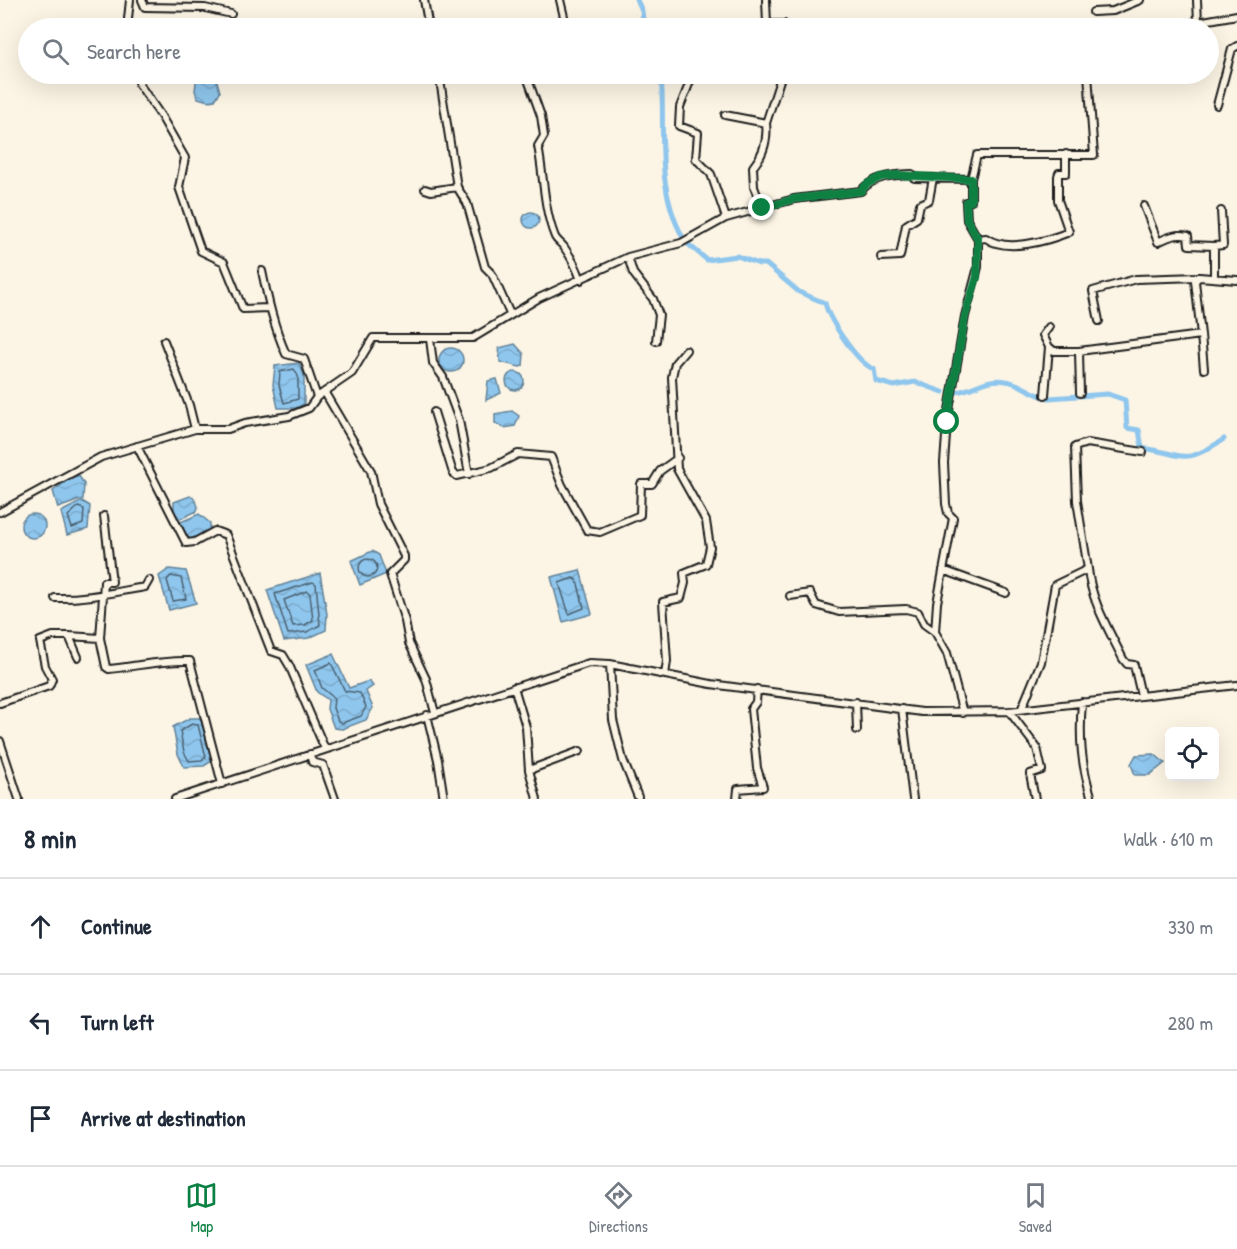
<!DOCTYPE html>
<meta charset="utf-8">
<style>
body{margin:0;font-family:"Patrick Hand",sans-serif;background:#f6f6f7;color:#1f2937}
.controls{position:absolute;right:18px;bottom:18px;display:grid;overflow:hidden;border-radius:9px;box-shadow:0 6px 24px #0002}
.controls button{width:54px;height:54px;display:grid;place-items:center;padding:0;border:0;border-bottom:2px solid #e0e1e3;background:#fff;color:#1f2937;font:30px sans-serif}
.stop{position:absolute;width:18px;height:18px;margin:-14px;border:4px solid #0b8043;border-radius:50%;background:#fff}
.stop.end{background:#0b8043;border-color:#fff;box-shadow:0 2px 6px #0008}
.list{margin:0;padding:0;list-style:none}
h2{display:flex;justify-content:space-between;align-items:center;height:78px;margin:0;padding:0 24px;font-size:26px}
h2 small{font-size:20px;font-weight:400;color:#747a83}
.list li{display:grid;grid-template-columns:39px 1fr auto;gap:18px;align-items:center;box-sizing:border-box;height:96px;padding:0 24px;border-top:2px solid #e0e1e3}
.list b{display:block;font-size:22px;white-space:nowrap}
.list em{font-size:20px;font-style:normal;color:#747a83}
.icon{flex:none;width:33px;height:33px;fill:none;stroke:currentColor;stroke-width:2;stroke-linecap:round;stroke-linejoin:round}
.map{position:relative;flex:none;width:1237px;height:799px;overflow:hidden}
.search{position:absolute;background:#fff;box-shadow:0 6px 24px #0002;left:18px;right:18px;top:18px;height:66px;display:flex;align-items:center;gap:15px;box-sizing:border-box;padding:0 21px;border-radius:33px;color:#747a83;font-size:22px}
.sheet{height:366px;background:#fff}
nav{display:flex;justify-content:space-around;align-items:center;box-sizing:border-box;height:84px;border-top:2px solid #e0e1e3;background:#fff;font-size:16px;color:#747a83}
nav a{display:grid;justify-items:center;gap:3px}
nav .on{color:#0b8043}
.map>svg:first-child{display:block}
.water{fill:url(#water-waves);stroke:#618299;stroke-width:1.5}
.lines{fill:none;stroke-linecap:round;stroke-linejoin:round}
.shore{stroke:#4a6070;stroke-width:1.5}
.canal{stroke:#8fc6ed;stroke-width:5}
.minor-casing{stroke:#1c1c1c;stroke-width:10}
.minor{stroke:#fcf5e5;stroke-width:6}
.route{stroke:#0b8043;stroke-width:8}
</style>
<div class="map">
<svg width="1237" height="799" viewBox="0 0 1237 799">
<defs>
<pattern id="water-waves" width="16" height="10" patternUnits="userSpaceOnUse" patternTransform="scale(1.5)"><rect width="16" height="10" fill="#8fc6ed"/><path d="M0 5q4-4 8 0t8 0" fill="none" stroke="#7baacb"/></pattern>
</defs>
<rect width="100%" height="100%" fill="#fcf5e5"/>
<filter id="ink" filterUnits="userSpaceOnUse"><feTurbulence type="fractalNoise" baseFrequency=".0167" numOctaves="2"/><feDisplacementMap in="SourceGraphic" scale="12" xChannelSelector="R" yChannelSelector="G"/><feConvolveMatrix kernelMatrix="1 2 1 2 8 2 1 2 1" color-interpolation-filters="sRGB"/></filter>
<g filter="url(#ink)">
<path class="water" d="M197 74H215L220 92 215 100 208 101 198 98 195 91Z
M523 220a8 8 0 1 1 16 0a8 8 0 1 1-16 0Z
M515 344 524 354 523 366 520 367 500 362 499 348Z
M439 360a12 12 0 1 1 24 0a12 12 0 1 1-24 0Z
M299 363 304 375V404L296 408H278L273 385 275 366Z
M506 381a9 9 0 1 1 18 0a9 9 0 1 1-18 0Z
M497 379 501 393 486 400 488 381Z
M512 411 519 416 515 426 504 428 495 423V414Z
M79 476 84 484 83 499 58 508 53 491 72 477Z
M190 496 194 498 198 506 197 511 178 520 174 511V502Z
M82 501 90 506 88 529 67 535 61 512Z
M21 526a12 12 0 1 1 24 0a12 12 0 1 1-24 0Z
M199 514 210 523V531L200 538 188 540 178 523Z
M372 551 379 555 386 574 360 585 351 561Z
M169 569 186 571 196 603 169 610 159 576Z
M580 570 592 614 563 622 551 577Z
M320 573 327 614 326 630 309 638 284 641 267 590Z
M333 654 349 688 369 681 373 686 366 691 373 708 366 720 342 729 334 728 327 709 328 700 317 692 306 665Z
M190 718H202L212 761 204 766 184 767 178 754 173 727Z
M1154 754 1165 763 1150 775H1135L1131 764 1136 755Z"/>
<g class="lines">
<path class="shore" d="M294 369 298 376V399L284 403 279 385 280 372Z
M78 507 84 509 83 524 72 528 68 516Z
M359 568a9 9 0 1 1 18 0a9 9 0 1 1-18 0Z
M171 576 181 578 186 599 173 601 167 580Z
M573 578 577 580 584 608 569 614 559 583Z
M313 582 316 584 320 625 307 632 288 634 275 594Z
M307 591 310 594 313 620 305 625 293 626 284 600Z
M331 663 345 691 360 693 366 707 361 716 342 723 338 721 333 708 334 698 322 688 315 670Z
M192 724 198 725 206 757 202 760 189 761 184 752 180 731Z"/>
<path class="canal" d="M637 0 642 11 644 28
M661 74C666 130 654 182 682 236
M688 244 707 260 737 256 759 264H766L799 292 825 303C829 320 858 364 874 369L876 381 894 386 915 382 943 392
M956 392C974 390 986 377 1006 381 1022 383 1033 396 1049 398L1108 394 1125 400 1127 428 1139 430 1142 448C1187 454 1181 467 1224 439"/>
<g class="minor-casing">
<path id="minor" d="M142 0 145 7 205 8 231 14
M424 0 429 28
M560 0 565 21
M766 0 767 24H784V28
M1197 0 1198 22
M1093 12 1113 11 1140 0
M127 28 130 0
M1164 28 1237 15
M142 74 139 84 161 116 185 158 179 187 201 251 224 262 243 309 269 308
M439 74 457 187
M526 74 541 116 544 136 538 146C544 176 543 207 555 237 557 241 561 243 564 247 571 257 577 268 581 280
M693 74 680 107 679 126 698 133 696 159 711 174 726 218
M1217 105 1232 49 1237 46
M725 115 766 123 782 74
M425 189 431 191 457 187 467 203 485 267 492 274 510 314
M1144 206 1158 242C1168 237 1177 233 1188 236L1189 245 1214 246V278
M762 208 754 187 753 167C763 155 768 140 766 123
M978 239 986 238C1006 253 1047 241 1069 232L1058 200V176L1059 173H1066V154
M1214 246 1223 245 1221 211
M628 257 633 273 653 299 659 315 656 341
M881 257 900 256 906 225 917 218 920 204 929 200 933 178
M262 271C268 300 274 327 286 354L304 359 317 397
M1099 321 1093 291 1136 279 1199 277
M1049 327 1043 335 1049 347 1054 351H1079L1201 335 1195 281 1199 277 1237 280
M1201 335 1204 369
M430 339 433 363 443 377 459 420 469 474
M1079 351 1080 393
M325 393 371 471 378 504 404 556V560L390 574 405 621 409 643 426 679 435 713
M1045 395 1049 347
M434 412 453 473 457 476 491 468 518 454 551 457 562 485 587 530 600 532 640 515 641 484H652L660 471 678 458
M195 429H228L245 423 289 416 309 408 317 397 352 373 373 338H473L539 298 628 257 681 243 726 218 794 199 861 191C873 176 893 175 912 174L914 178 971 179 977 155H1094L1088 74
M137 446 186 543 195 542 215 531 226 535 271 651 283 655 289 665 325 749
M0 512 101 457 195 429 189 405 164 341
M104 516 112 582H104L100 638 106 667 109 669C138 666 161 660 190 661L222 784
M1088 569C1091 601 1109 630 1123 659L1127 664 1134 665 1141 695
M943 570 1006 593
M790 596 810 593 816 605 839 612 906 609 918 612 924 624 935 632
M55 598C86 599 114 592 145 587L149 580
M69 636 100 638
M610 664 613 720 623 760 638 797
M665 675 667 661 663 602 681 598 685 583 684 573 706 564 710 547 706 521 677 469 672 377 675 363 686 350
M514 687 526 727 529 770
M856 702 857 730
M1082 702C1079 738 1081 764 1092 799
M0 703 49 686 52 679 45 666 40 641 53 636H69L78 657
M1022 708 1041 662 1055 585 1088 569 1077 501 1075 447 1087 443 1143 452
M902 709 913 799
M1009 711 1037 748 1042 770 1030 774 1035 799
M963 713 947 653 935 632 937 603 953 518 948 513 946 504 944 463 947 422 965 316 978 267V239L967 220 966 202 971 201V179
M427 715 438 760 444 799
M0 741 19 799
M310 754 312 762 323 765 335 799
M175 799 589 663 610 664 711 684 922 712 1009 711 1237 685
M537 799 529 770 580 751
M737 799 738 789 763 787 757 768 751 709 756 702 757 689"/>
</g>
<use href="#minor" class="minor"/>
</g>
</g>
<g class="lines" filter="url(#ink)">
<path class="route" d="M762 208 794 199 861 191 867 184 881 177 897 175 971 179V201L966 202 967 220 978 239 977 277 965 316 947 422"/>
</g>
</svg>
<div class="controls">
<button><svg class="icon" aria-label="locate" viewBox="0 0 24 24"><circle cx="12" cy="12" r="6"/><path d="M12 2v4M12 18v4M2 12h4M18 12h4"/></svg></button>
</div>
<div class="stop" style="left:947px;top:422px"></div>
<div class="stop end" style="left:762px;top:208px"></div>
<div class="search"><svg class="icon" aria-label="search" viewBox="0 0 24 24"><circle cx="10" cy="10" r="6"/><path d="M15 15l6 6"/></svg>Search here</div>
</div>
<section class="sheet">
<h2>8 min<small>Walk · 610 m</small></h2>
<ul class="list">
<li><svg class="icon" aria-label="ahead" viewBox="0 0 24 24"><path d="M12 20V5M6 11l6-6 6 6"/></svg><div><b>Continue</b></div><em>330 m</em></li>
<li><svg class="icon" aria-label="left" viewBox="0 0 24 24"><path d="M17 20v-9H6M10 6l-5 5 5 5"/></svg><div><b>Turn left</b></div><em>280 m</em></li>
<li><svg class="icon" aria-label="arrive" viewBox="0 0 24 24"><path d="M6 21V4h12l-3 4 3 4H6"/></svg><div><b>Arrive at destination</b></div></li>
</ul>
</section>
<nav>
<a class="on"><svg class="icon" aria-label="map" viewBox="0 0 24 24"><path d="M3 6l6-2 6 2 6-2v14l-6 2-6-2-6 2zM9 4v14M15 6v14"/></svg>Map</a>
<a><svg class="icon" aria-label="directions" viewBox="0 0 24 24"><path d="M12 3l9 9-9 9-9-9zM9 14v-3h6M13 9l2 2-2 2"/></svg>Directions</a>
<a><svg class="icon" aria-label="saved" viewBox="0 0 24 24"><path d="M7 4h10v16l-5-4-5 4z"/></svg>Saved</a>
</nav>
